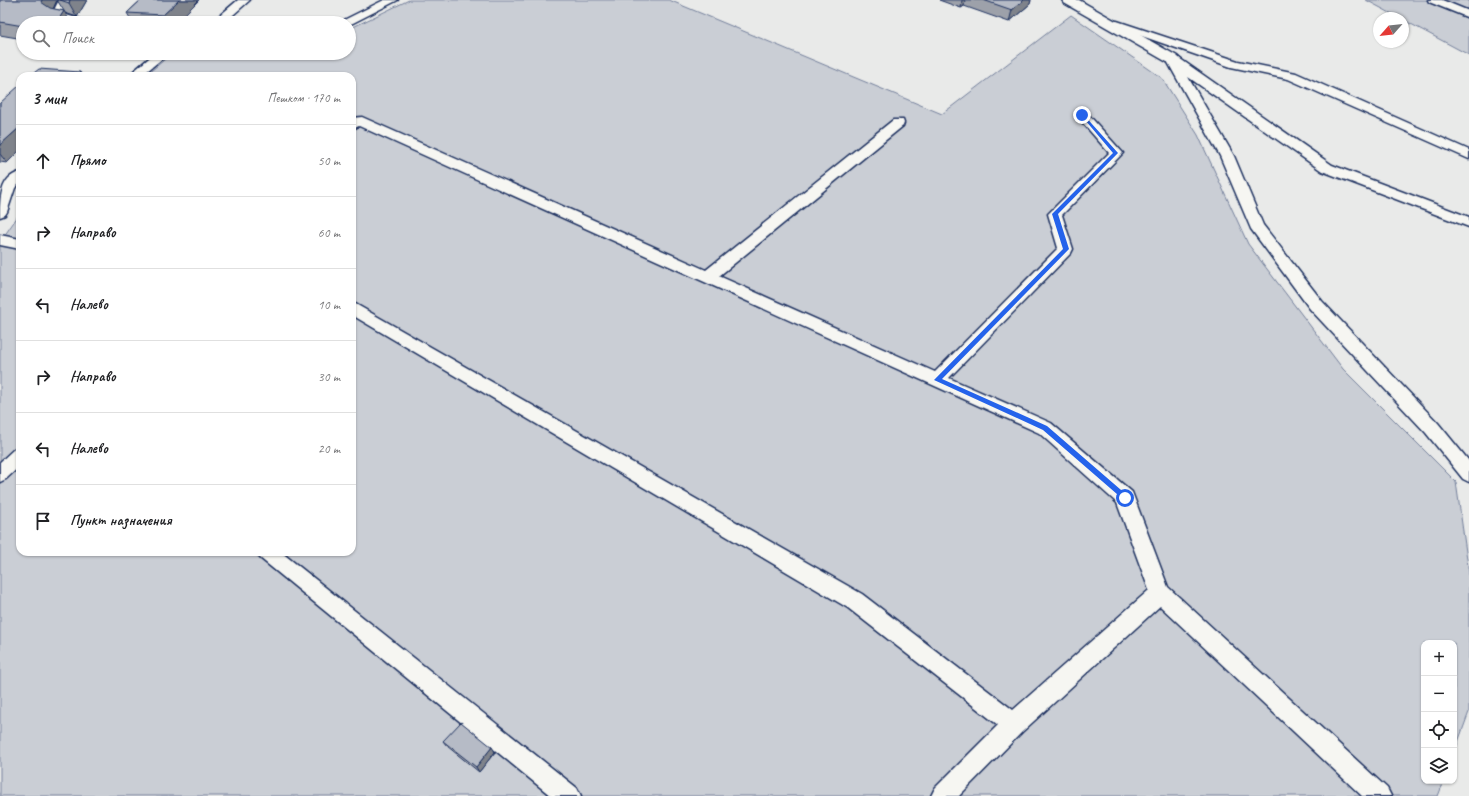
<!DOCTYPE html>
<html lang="ru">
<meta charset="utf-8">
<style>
body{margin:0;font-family:Caveat,sans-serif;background:#f2f2f2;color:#202124}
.controls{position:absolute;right:12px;bottom:12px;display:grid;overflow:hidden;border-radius:8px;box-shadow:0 1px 3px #0004}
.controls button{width:36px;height:36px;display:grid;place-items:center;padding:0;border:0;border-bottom:1px solid #e0e0e0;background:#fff;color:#202124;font:20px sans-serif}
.compass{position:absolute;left:1373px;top:12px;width:36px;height:36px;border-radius:50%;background:#fff;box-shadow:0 1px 3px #0004;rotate:243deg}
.stop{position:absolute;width:12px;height:12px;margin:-9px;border:3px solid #2563eb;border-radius:50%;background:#fff}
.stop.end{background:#2563eb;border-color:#fff;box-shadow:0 1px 4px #0008}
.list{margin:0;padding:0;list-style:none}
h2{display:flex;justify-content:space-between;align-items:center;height:52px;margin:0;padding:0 16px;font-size:17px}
h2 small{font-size:13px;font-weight:400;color:#757577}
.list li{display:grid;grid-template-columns:26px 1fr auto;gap:12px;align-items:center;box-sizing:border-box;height:72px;padding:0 16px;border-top:1px solid #e0e0e0}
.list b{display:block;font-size:15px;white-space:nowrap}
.list em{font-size:13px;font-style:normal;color:#757577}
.icon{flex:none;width:22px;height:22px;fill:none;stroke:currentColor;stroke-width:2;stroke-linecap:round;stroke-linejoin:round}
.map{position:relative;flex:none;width:1469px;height:796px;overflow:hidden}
.search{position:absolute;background:#fff;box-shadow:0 1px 3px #0004;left:16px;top:16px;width:340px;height:44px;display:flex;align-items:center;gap:10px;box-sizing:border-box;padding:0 14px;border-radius:22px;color:#757577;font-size:15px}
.panel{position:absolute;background:#fff;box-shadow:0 1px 3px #0004;left:16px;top:72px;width:340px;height:484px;border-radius:12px}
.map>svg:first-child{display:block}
.green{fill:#caced5;stroke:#727e9a}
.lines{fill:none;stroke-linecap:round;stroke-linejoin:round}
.service-casing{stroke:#1b2f5e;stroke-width:3}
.minor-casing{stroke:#1b2f5e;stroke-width:3}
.service{fill:#f6f6f2;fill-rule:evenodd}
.minor{fill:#f6f6f2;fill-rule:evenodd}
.wall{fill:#9da1aa;stroke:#1b2f5e;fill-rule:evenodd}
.shaded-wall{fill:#7f838b;stroke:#1b2f5e}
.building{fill:#b6bbc6;stroke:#1b2f5e}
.route{fill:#2563eb}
</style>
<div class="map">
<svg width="1469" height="796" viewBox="0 0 1469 796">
<rect width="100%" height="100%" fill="#e9eae9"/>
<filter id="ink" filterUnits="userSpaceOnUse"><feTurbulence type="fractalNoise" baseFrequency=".025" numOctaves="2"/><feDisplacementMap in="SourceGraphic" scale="8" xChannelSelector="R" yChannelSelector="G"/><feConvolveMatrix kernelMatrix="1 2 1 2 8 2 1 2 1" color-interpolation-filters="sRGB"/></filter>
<g filter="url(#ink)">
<path class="green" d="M409 0H669L942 114 1071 15 1162 78 1198 135 1248 244 1343 369 1456 482 1469 573V712L1454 753V643H1424V781H1444L1438 796H0V242L20 213V552H352V76H145L170 55 182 53H349V29Z
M1366 0H1469V55Z"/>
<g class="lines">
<g class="service-casing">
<path id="service" d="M59 0H69L63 14 86 21 88 23C77 23 59 25 51 16Z
M238 0H250L224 23H211Z
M384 0H398L349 25V23H338Z
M1428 0H1442L1469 11V18L1429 2Z
M1117 21 1238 61 1296 73 1469 150V159L1288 79 1231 67 1113 26 1111 24 1113 22Z
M155 53H169L141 76H128Z
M1172 55 1176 56 1332 165 1469 217V227L1322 171 1188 77 1234 156 1263 225 1322 301 1438 423 1469 461V482L1463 479 1426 433 1310 309 1251 229 1220 156 1166 59Z
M1082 111 1086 112 1123 153 1062 215 1073 249 1071 253 949 378 1051 423 1132 492 1168 587 1387 788 1391 796H1362L1160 606 1022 732 959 796H931L935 788 998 725 848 608 352 315V302L862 594 1013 710 1149 590 1117 503 1039 433 359 126 352 129V118L362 117 706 270 893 120H903L904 123 903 126 719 276 935 372 1058 248 1048 214 1109 153 1076 115Z
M20 172V183L15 188 7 212 5 215 0 217C0 199 0 177 20 172Z
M0 235 20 239V249L0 245Z
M20 447V466L6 479 0 482V462L14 449Z
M257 552H281L577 788 581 796H551L260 558Z"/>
</g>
<g class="minor-casing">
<path id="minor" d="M1062 0H1079L1177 56 1180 59 1177 62H1167L1064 3Z"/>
</g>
<use href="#service" class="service"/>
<use href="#minor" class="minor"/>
</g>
<path class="wall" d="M0 0H87L77 17 65 13 23 23V39L0 35ZM57 0 64 11 53 9Z
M141 0H199L176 23H133L127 13Z
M939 0H1031L1030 4 1009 22 964 6 961 8Z
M0 103 7 163 0 162Z
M443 741 495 752 479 772 447 746Z"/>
<path class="shaded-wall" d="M42 0H57L50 16 41 2Z
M70 0H87L77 17 69 3Z
M179 0H199L176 23H167L163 15Z
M962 0H965L964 6 961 8Z
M1024 0H1031L1030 4 1009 22 1012 10Z
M64 11 71 23H56Z
M80 72 82 76H76Z
M20 127V150L7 163 0 154V145Z
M492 747 495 752 479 772 476 767Z"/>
<path class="building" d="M0 0H42L41 2 50 8 64 11 56 23H23V26L0 22Z
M60 0H70L69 3Z
M141 0H179L163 15 127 13Z
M983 0H1024L1012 10Z
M39 69 80 72 76 76H30Z
M20 85V127L0 145V103Z
M461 722 492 747 476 767 443 741Z"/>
</g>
<path class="route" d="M1080 114H1083L1118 153 1058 214 1069 249 942 379 1047 426 1128 496V500L1125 501 1043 430 934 380 1063 249 1052 214 1113 153Z"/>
</svg>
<div class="controls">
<button>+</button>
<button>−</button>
<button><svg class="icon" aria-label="locate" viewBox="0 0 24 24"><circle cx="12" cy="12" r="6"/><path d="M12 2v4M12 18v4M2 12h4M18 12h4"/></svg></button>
<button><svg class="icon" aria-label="layers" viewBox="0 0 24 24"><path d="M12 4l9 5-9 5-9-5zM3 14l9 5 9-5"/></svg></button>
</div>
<svg class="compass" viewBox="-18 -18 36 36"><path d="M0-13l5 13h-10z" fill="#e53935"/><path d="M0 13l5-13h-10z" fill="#757577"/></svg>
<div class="stop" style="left:1125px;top:498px"></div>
<div class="stop end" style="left:1082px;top:115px"></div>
<div class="search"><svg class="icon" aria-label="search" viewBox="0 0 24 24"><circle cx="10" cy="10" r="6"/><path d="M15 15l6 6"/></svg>Поиск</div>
<section class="panel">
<h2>3 мин<small>Пешком · 170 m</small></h2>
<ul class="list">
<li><svg class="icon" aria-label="ahead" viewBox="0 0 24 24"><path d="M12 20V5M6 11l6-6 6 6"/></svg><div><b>Прямо</b></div><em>50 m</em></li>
<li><svg class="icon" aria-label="right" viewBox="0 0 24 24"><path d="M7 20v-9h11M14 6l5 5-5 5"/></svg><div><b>Направо</b></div><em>60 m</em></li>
<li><svg class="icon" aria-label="left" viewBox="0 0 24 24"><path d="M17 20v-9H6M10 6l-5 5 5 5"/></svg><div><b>Налево</b></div><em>10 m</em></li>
<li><svg class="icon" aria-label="right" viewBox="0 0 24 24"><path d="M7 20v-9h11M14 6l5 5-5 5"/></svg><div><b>Направо</b></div><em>30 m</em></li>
<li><svg class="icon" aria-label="left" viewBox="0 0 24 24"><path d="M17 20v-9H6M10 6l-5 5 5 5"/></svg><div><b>Налево</b></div><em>20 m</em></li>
<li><svg class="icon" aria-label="arrive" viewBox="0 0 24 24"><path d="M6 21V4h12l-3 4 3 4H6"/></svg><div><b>Пункт назначения</b></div></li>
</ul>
</section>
</div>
